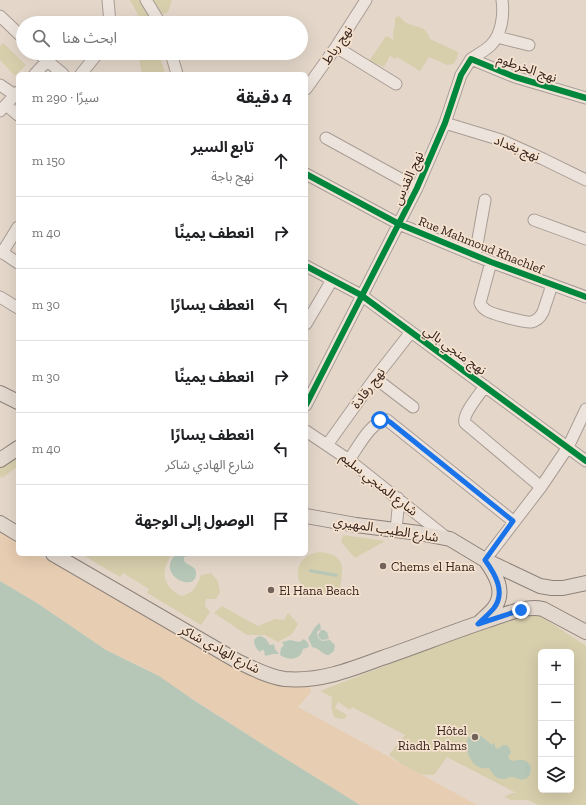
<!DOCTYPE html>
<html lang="ar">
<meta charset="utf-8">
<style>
body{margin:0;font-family:"Zilla Slab","Noto Sans Arabic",serif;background:#f6f6f6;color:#202124;direction:rtl}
.controls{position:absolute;right:12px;bottom:12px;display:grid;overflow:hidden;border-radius:6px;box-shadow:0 4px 16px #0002}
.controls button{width:36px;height:36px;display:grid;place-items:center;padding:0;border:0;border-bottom:1px solid #e0e0e0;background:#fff;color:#202124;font:20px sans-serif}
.stop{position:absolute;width:12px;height:12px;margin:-9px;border:3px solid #1a73e8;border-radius:50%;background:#fff}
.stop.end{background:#1a73e8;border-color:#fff;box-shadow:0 1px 4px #0008}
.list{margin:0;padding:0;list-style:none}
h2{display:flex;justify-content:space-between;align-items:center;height:52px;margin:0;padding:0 16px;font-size:17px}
h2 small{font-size:13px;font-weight:400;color:#757577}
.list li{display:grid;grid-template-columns:26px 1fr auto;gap:12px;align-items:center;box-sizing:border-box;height:72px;padding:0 16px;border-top:1px solid #e0e0e0}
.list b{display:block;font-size:15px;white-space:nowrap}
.list p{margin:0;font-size:13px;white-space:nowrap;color:#757577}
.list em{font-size:13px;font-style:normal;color:#757577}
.icon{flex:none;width:22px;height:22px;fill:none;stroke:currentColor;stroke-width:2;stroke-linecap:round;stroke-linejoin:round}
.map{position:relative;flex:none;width:586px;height:805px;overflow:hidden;direction:ltr}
.search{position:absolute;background:#fff;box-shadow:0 4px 16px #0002;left:16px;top:16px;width:292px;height:44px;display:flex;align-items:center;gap:10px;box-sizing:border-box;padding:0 14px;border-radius:22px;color:#757577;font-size:15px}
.panel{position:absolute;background:#fff;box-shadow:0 4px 16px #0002;left:16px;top:72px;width:292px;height:484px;border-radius:6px;direction:rtl}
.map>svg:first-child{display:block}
.green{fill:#d7ceac;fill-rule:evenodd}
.sand{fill:#e7cdb1}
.water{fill:#b6c7b8}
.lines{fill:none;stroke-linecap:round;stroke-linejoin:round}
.minor-casing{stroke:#a99c94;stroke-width:13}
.major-casing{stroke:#8e827a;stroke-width:16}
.minor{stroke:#ece4dc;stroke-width:11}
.major{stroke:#e3d8cd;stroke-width:14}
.cycleway-casing{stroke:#f5e2cf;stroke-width:8}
.cycleway{stroke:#00873e;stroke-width:6}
.route{stroke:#1a73e8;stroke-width:5}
.poi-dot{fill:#736259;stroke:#f5e2cf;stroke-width:1.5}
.labels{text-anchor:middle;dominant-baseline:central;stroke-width:3.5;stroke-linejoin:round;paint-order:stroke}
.street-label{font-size:13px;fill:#36231c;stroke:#f5e2cf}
.poi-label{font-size:13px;fill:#36231c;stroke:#f5e2cf;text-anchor:start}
</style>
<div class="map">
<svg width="586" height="805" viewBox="0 0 586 805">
<rect width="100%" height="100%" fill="#e4d7ca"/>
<path class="green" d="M130 0H139L154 23H140L142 22Z
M153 0H172L168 12 164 14 162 13Z
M399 16C402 19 405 23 409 24 419 28 426 26 430 39L458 52 457 59 453 64 447 65 429 57 420 71 397 57 396 59 390 56 384 67 369 61 386 36 394 40 393 33 395 25V18Z
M3 43 26 65 15 76 0 60V46Z
M138 53H159L165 74H142Z
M18 456V466L2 478 0 476V466Z
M343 535 385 541 355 558 341 542Z
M320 552C347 555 343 568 340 589 297 611 281 557 320 552Z
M81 554H172C160 571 162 586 181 596 194 593 196 587 201 575L211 573 218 581 220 592 216 599H206L205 606 210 612 201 625 147 593 149 589 123 573 120 577Z
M222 606 243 618 258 626 275 619 284 620 288 613 298 624 292 634 278 642 265 635H247L214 613Z
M536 613 586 646V805H538L528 800H511L504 797 512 793H516L447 757 434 775 416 774 389 755 405 735 352 707 350 710 338 702 335 708 347 715 344 719 335 718C331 711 331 705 332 697L320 691 454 639ZM541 652H571V790H541Z"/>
<path class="sand" d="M0 533 18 543V554H37L159 625 256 678 270 683 310 686 311 692 298 707 477 805H360L270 749 148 670 106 650 37 603 0 581Z"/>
<path class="water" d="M176 554H189L188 556 184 557C182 567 198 563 196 575 194 593 155 575 176 554Z
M309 569 338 574 337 577 309 572Z
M0 581 37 603 106 650 159 676 192 699 270 749 360 805H0Z
M320 623 321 629 317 632 318 638 322 641 330 640 335 645 334 651 329 655C322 655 320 648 312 647L308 638C313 632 313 627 320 623Z
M321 630H324L327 632 329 639 322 640 319 638 318 635Z
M261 636 266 639 270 645 274 644 275 649 279 654H273L265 656 264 650H262L260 652C256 649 254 645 254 640L257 637Z
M304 639 308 643 309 647 303 649C301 660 289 661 280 655L281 648 284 645 282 642 290 640 299 642Z
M476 734 480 735 492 745 494 743 495 744V747L497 749C502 747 502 743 508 746L511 752 508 757 509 759 512 761C521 759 526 758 531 767L530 775C521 784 520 777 511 777 509 777 507 778 505 779 496 780 493 774 489 768 486 768 482 769 479 767 470 764 464 747 468 738Z"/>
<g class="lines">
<g class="minor-casing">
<path id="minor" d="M108 0 110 23
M146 0 160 23
M0 16 23 38
M497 37 529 45
M336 47 396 84
M38 53 63 74
M171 53 177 74
M471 59C478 54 485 51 491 45 502 34 504 14 502 0
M35 74 47 61
M81 74 98 53
M0 85 15 95
M306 89 336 47 366 0
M6 105 18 115
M0 111 18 92
M445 123 501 140 543 159 586 180
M326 138 417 188
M306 174 399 224 491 262 586 297
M534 220 586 239
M0 251 18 263
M2 253 18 227
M475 256 485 200
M491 262 480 303C481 306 483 308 486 310 491 314 526 323 531 322 537 321 541 316 543 312L552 285
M306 266 361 295 586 461
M0 297 18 308
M306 324 332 280
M375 378 413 407
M485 386C480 394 462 414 465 423L541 487
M306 405 417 188 445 123 461 75 471 59 515 77 586 98
M306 431 349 460 447 538
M327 445 375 378 411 332
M349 460C357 449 372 419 387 420L513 521
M396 530 398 509V498
M485 560 541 487 568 447 586 409"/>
</g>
<g class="major-casing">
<path id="major" d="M0 393 18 402
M0 460 18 448
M306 516 356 525 419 533 450 539 485 560 540 586 552 588H563L586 583
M0 523 18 534
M53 554 237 661C252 668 269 677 285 679 319 682 350 670 382 658 417 646 452 632 488 620 505 615 525 605 543 609L586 632
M480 622C484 618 490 613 494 608 506 592 496 575 486 561"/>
</g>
<use href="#minor" class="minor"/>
<use href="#major" class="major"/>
<g class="cycleway-casing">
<path id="cycleway" d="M306 174 399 224 491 262 586 297
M306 266 361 295 586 461
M306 405 417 188 445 123 461 75 471 59 515 77 586 98"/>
</g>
<use href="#cycleway" class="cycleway"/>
</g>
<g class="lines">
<path class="route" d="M380 420H387L390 422 513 521 485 560C495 574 506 592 494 608 489 614 483 619 478 624L521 610"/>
</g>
<g class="poi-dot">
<circle cx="383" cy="566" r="4"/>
<circle cx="271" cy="590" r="4"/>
<circle cx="475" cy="737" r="4"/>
</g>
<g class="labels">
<g class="street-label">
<text transform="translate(337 45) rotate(-56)">نهج رباط</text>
<text transform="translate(527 68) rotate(19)">نهج الخرطوم</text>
<text transform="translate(517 148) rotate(22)">نهج بغداد</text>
<text transform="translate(408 178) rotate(-66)">نهج القدس</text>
<text transform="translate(481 245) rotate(22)">Rue Mahmoud Khachlef</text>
<text transform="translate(455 350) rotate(36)">نهج منجي بالي</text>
<text transform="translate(368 388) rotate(-53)">نهج رقادة</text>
<text transform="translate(379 484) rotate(38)">شارع المنجي سليم</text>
<text transform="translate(386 529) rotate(9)">شارع الطيب المهيري</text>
<text transform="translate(220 649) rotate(28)">شارع الهادي شاكر</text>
</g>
<g class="poi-label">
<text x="391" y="566">Chems el Hana</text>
<text x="279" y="590">El Hana Beach</text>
<text x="467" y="730" text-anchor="end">Hôtel<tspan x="467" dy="15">Riadh Palms</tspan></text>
</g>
</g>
</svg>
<div class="controls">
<button>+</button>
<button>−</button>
<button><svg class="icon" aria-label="locate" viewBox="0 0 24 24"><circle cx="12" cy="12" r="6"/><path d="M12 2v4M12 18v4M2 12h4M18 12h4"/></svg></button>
<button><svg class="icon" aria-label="layers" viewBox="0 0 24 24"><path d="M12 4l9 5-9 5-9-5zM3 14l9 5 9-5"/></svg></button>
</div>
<div class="stop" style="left:380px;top:420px"></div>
<div class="stop end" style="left:521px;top:610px"></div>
<div class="search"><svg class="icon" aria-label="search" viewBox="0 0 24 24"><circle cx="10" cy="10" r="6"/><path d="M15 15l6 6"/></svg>ابحث هنا</div>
<section class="panel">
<h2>4 دقيقة<small>سيرًا · 290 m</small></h2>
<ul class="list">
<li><svg class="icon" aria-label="ahead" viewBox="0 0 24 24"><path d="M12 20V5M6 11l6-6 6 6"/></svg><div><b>تابع السير</b><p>نهج باجة</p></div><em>150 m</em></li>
<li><svg class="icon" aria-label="right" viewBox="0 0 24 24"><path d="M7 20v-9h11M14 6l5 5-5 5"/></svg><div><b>انعطف يمينًا</b></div><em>40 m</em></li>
<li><svg class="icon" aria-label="left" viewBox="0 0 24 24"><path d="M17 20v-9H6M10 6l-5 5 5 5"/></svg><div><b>انعطف يسارًا</b></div><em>30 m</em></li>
<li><svg class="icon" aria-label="right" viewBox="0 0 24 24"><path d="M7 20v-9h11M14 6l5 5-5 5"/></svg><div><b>انعطف يمينًا</b></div><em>30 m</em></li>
<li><svg class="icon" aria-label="left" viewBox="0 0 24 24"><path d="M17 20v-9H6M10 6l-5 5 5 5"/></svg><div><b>انعطف يسارًا</b><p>شارع الهادي شاكر</p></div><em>40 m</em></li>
<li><svg class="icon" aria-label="arrive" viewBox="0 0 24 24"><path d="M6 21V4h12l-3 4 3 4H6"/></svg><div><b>الوصول إلى الوجهة</b></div></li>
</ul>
</section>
</div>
